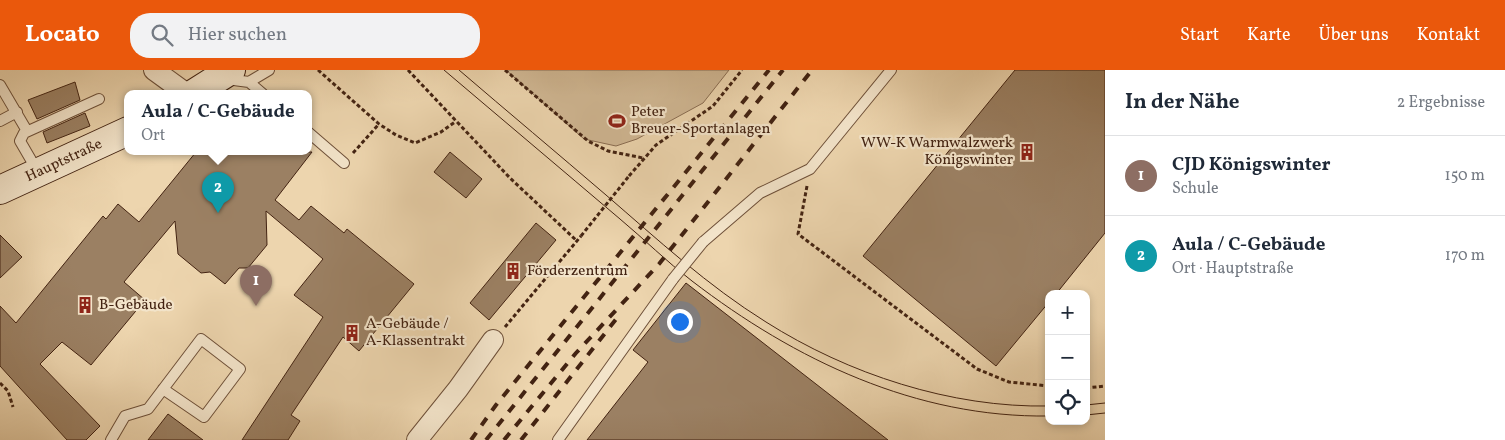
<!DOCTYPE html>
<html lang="de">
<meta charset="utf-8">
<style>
body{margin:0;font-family:Vollkorn,serif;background:#f2f2f3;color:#1f2937}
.controls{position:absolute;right:15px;bottom:15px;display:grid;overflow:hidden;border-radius:10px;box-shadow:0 2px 8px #0003}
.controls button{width:45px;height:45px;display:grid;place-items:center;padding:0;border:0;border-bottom:1px solid #e0e1e3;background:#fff;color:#1f2937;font:25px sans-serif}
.you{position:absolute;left:679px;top:251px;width:18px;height:18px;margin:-12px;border:4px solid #fff;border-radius:50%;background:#1a73e8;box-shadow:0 0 0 8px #1a73e833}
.badge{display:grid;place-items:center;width:32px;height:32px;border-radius:50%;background:#ea580c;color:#fff;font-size:16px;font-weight:700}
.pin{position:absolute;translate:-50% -41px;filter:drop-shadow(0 1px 2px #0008)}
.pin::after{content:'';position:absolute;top:26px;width:18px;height:15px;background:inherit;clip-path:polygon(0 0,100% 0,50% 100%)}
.popup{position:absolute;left:124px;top:20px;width:188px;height:65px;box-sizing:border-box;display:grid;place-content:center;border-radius:10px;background:#fff;filter:drop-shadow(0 1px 4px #0005);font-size:16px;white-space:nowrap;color:#747a83}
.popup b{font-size:19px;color:#1f2937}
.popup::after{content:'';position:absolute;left:50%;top:100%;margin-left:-10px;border:10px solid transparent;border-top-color:#fff}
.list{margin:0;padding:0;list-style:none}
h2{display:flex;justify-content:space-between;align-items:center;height:65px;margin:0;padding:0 20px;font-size:21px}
h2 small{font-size:16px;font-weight:400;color:#747a83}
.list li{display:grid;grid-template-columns:32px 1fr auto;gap:15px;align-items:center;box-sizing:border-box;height:80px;padding:0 20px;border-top:1px solid #e0e1e3}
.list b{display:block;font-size:19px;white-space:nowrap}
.list p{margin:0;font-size:16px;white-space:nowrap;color:#747a83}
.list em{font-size:16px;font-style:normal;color:#747a83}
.icon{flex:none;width:28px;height:28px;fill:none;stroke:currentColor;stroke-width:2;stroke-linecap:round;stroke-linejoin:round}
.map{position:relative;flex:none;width:1105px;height:370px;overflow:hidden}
header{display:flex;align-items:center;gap:30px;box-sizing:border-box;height:70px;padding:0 25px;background:#ea580c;color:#fff}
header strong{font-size:24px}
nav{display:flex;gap:28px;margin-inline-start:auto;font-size:18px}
.search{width:350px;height:45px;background:#f2f2f3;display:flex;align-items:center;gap:12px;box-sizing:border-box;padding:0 18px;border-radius:20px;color:#747a83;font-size:19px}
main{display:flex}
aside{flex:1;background:#fff}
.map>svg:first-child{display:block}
.green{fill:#d0b793;stroke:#8a6d52}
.building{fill:#9b8063;stroke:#432312}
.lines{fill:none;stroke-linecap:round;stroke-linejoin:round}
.lane-casing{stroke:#6e5039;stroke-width:12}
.street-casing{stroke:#6e5039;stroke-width:22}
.secondary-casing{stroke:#432312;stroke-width:30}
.path{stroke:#432312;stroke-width:3;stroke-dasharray:4 2.5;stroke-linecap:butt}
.lane{stroke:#f3e4ca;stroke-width:10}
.street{stroke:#f3e4ca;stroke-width:20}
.secondary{stroke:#f3e4ca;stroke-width:28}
.tram{stroke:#432312;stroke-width:1}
.rail{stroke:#432312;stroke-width:4;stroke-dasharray:9 9;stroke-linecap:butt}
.lane-bridge-casing{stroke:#6e5039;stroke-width:12;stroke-linecap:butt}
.path-bridge{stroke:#432312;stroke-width:3;stroke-dasharray:4 2.5;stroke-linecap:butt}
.lane-bridge{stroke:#f3e4ca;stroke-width:10}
.labels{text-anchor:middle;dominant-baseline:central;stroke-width:4.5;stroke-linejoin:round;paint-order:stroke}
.poi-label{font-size:15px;fill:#432312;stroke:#f3e4ca;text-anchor:start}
.street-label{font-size:15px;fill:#432312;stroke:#f3e4ca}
</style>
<header>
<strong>Locato</strong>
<div class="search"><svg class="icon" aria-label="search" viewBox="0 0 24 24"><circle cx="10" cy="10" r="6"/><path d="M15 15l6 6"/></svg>Hier suchen</div>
<nav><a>Start</a><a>Karte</a><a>Über uns</a><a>Kontakt</a></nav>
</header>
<main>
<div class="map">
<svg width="1105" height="370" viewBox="0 0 1105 370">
<rect width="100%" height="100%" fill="#edd5ae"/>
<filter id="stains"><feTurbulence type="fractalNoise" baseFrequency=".004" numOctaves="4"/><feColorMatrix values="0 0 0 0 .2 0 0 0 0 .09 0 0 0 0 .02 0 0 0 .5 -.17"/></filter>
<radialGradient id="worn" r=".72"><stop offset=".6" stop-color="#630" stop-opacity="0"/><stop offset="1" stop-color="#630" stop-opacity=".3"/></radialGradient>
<path class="green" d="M506 0H729L703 33 637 69 616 76 584 69Z"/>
<path class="building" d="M1015 0H1105V163L1056 224H1049V232L996 296 863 186Z
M75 12 80 30 37 49 28 30Z
M85 43 90 56 47 73 43 62Z
M196 82H312L275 130 299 150 311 136 344 163 347 159 414 214 359 281 343 267 291 345 300 351 288 370H242L323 247 294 225 323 189 266 141 267 175 248 198H239L225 214 210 202 201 203 178 184 175 151 124 212 145 230 91 295 62 272 40 294 100 356 86 370H67L0 296V236L16 253 103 146 106 149 118 134 139 152Z
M450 82 482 109 466 128 434 102Z
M536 153 556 170 489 250 470 233Z
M0 165 22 187 0 208Z
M686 213 888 370H587L648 292 633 280Z
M168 344 203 370H148Z"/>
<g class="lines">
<g class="lane-casing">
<path id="lane" d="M226 9 249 12 269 0
M249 12 263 24
M0 15 27 61
M0 51 17 42
M308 62 344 93
M38 102 20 71 24 63 99 29
M703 172 760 123 810 99 891 0
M111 370 125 346 148 339 201 269 240 299 204 347 163 319
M558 370 673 209"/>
</g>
<g class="street-casing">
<path id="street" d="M154 0 187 24
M417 370 458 319 493 270"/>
</g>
<g class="secondary-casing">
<path id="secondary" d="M193 24 231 0
M0 120 128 61"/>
</g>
<path class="path" d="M318 0 379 54 396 65 415 73 441 62 455 52
M408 0 510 108 577 171
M505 0 588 71 608 81 643 88
M353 83 379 54
M629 106 656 75 713 36 742 0
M807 116 798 164 977 299 1009 312 1049 316
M505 257 581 166
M0 313 8 321 13 337
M1086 318 1105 316"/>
<use href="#lane" class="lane"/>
<use href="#street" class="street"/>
<use href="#secondary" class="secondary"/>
<path class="tram" d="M444 0C503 50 561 99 620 149 644 169 667 192 692 211 795 290 916 348 1049 346
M459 0C508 42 557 83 606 125 657 169 708 216 766 252 848 304 951 338 1049 336
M1086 335 1105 333
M1086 345 1105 343"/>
<path class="rail" d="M471 370 496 335 769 0
M486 370 783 0
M504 370 576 283 659 194 812 0
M521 370 617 248"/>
<g class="lane-bridge-casing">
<path id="lane-bridge" d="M673 209 703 172"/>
</g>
<path class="path-bridge" d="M581 166 629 106"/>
<use href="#lane-bridge" class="lane-bridge"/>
</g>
<defs>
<g id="stadium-bare" transform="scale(1.35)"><path d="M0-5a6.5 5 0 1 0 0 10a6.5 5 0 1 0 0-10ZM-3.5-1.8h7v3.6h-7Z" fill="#8f2418" stroke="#f3e4ca" stroke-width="2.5" paint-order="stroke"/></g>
<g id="building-bare" transform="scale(1.35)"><path d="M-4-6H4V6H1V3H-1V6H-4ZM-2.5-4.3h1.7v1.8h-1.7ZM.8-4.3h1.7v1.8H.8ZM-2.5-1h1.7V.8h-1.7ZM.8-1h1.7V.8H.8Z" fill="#8f2418" stroke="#f3e4ca" stroke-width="2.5" paint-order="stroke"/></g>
</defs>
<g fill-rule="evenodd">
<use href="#stadium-bare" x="617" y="51"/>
<use href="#building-bare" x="1027" y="82"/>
<use href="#building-bare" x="513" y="201"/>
<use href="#building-bare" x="85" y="235"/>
<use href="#building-bare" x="352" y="263"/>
</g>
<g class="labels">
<g class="poi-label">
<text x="631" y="42">Peter<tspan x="631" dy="17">Breuer-Sportanlagen</tspan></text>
<text x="1013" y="73" text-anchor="end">WW-K Warmwalzwerk<tspan x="1013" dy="17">Königswinter</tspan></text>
<text x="527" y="201">Förderzentrum</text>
<text x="99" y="235">B-Gebäude</text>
<text x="366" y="254">A-Gebäude /<tspan x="366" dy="17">A-Klassentrakt</tspan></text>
</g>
<g class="street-label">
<text transform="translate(64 91) rotate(-25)">Hauptstraße</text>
</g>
</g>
<rect width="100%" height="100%" filter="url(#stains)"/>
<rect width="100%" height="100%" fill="url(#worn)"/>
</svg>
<div class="controls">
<button>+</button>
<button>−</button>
<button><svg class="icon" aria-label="locate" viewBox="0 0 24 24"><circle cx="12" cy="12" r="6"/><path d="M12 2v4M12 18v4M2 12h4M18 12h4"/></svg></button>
</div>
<div class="you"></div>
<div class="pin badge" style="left:256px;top:236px;background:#8d6e63">1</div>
<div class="pin badge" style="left:218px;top:143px;background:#0f9aa8">2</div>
<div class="popup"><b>Aula / C-Gebäude</b>Ort</div>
</div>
<aside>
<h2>In der Nähe<small>2 Ergebnisse</small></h2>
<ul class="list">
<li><span class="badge" style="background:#8d6e63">1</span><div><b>CJD Königswinter</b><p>Schule</p></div><em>150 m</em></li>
<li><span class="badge" style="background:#0f9aa8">2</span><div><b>Aula / C-Gebäude</b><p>Ort · Hauptstraße</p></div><em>170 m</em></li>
</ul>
</aside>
</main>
